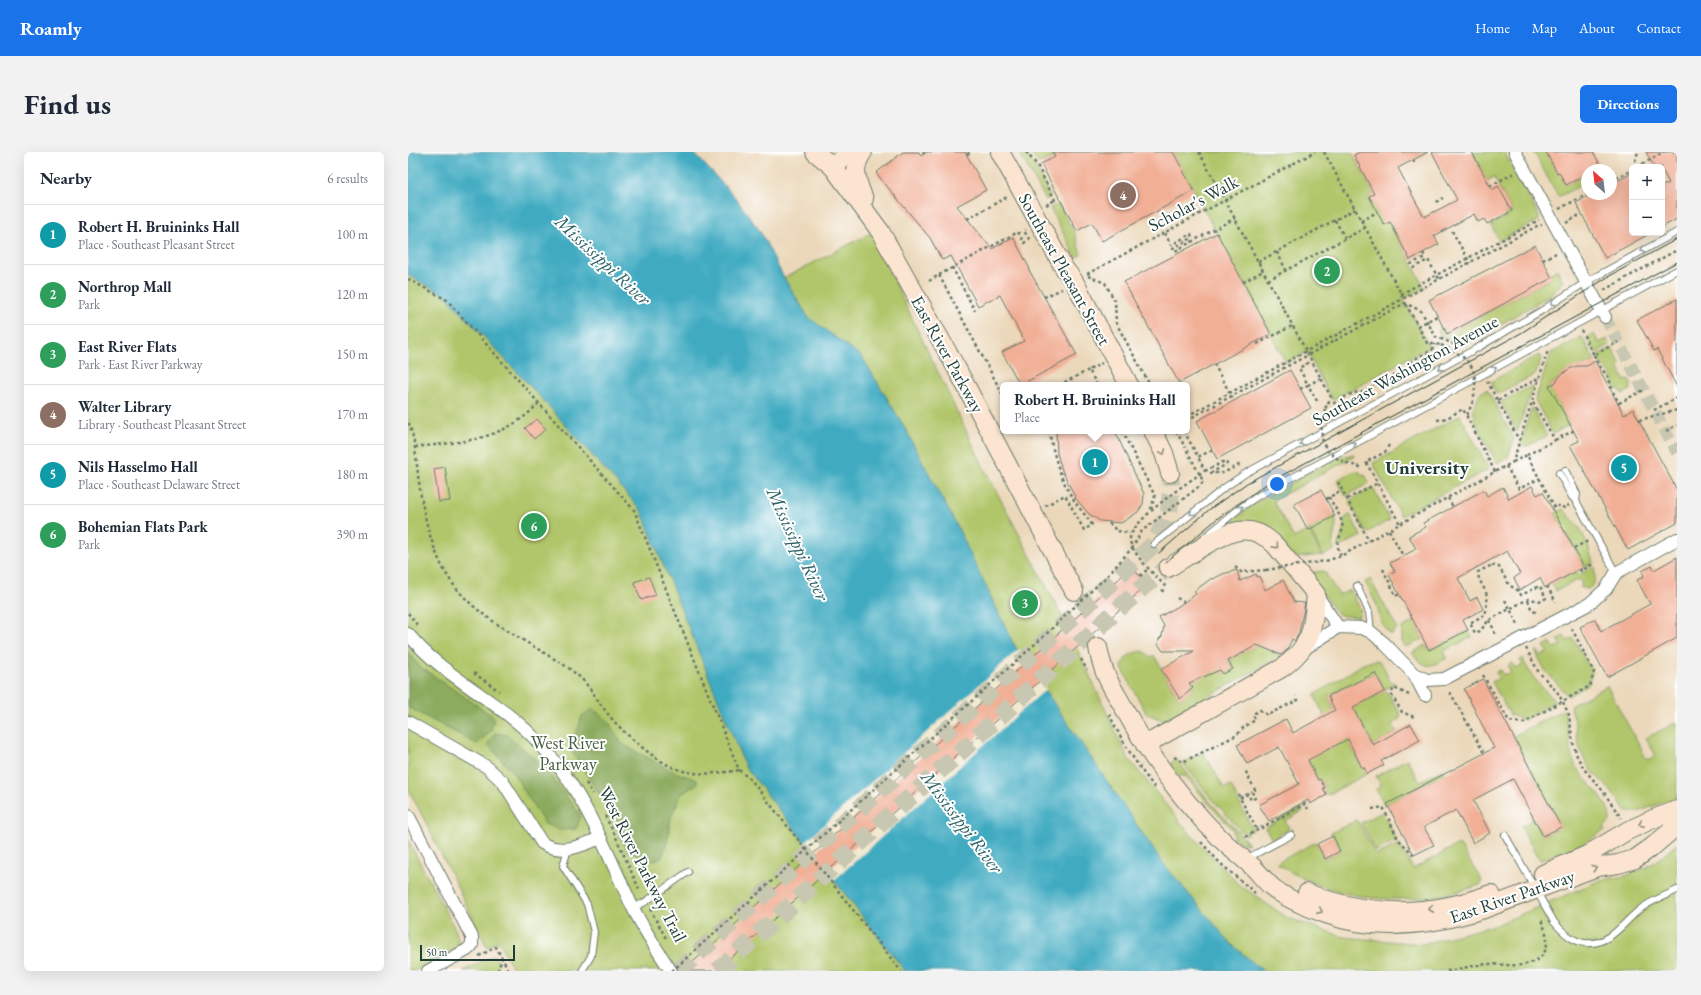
<!DOCTYPE html>
<meta charset="utf-8">
<style>
body{margin:0;font-family:"EB Garamond",serif;background:#f2f2f3;color:#1f2937}
.controls{position:absolute;right:12px;top:12px;display:grid;overflow:hidden;border-radius:6px;box-shadow:0 4px 16px #0002}
.controls button{width:36px;height:36px;display:grid;place-items:center;padding:0;border:0;border-bottom:1px solid #e0e1e3;background:#fff;color:#1f2937;font:20px sans-serif}
.compass{position:absolute;left:1173px;top:12px;width:36px;height:36px;border-radius:50%;background:#fff;box-shadow:0 4px 16px #0002;rotate:332deg}
.scale{position:absolute;left:12px;bottom:10px;width:95px;box-sizing:border-box;padding-left:4px;border:2px solid #1f3d34;border-top:0;font-size:11px;line-height:14px;white-space:nowrap;color:#1f3d34;-webkit-text-stroke:3px #fff;paint-order:stroke}
.you{position:absolute;left:869px;top:332px;width:14px;height:14px;margin:-10px;border:3px solid #fff;border-radius:50%;background:#1a73e8;box-shadow:0 0 0 6px #1a73e833}
.badge{display:grid;place-items:center;width:26px;height:26px;border-radius:50%;background:#1a73e8;color:#fff;font-size:13px;font-weight:700}
.pin{position:absolute;translate:-50% -50%;border:2px solid #fff;box-shadow:0 1px 4px #0006}
.popup{position:absolute;left:592px;top:230px;width:190px;height:52px;box-sizing:border-box;display:grid;place-content:center;border-radius:6px;background:#fff;filter:drop-shadow(0 1px 3px #0005);font-size:13px;white-space:nowrap;color:#747a83}
.popup b{font-size:15px;color:#1f2937}
.popup::after{content:'';position:absolute;left:50%;top:100%;margin-left:-8px;border:8px solid transparent;border-top-color:#fff}
.list{margin:0;padding:0;list-style:none}
h2{display:flex;justify-content:space-between;align-items:center;height:52px;margin:0;padding:0 16px;font-size:17px}
h2 small{font-size:13px;font-weight:400;color:#747a83}
.list li{display:grid;grid-template-columns:26px 1fr auto;gap:12px;align-items:center;box-sizing:border-box;height:60px;padding:0 16px;border-top:1px solid #e0e1e3}
.list b{display:block;font-size:15px;white-space:nowrap}
.list p{margin:0;font-size:13px;white-space:nowrap;color:#747a83}
.list em{font-size:13px;font-style:normal;color:#747a83}
.map{position:relative;flex:none;width:1269px;height:819px;overflow:hidden;border-radius:6px}
header{display:flex;align-items:center;gap:24px;box-sizing:border-box;height:56px;padding:0 20px;background:#1a73e8;color:#fff}
header strong{font-size:19px}
nav{display:flex;gap:22px;margin-inline-start:auto;font-size:14px}
.intro{display:flex;align-items:center;justify-content:space-between;box-sizing:border-box;height:96px;padding:0 24px}
h1{margin:0;font-size:28px}
.button{padding:10px 18px;border-radius:6px;background:#1a73e8;color:#fff;font-size:14px;font-weight:700}
main{display:flex;gap:24px;padding:0 24px}
aside{flex:1;background:#fff;border-radius:6px;box-shadow:0 4px 16px #0002}
.map>svg:first-child{display:block}
.built{fill:#ebd8ba;fill-rule:evenodd}
.green{fill:#b1c66b;stroke:#688250}
.forest{fill:#8cab5f;stroke:#56744a}
.water{fill:#41aac1;stroke:#30747a}
.pier{fill:#f2e9d1}
.building{fill:#f1af95}
.lines{fill:none;stroke-linecap:round;stroke-linejoin:round}
.street-tunnel{stroke:#c8c7b2;stroke-width:12;stroke-dasharray:12 6;stroke-linecap:butt}
.secondary-tunnel{stroke:#c8c7b2;stroke-width:18;stroke-dasharray:18 9;stroke-linecap:butt}
.lane-casing{stroke:#69796b;stroke-width:8}
.street-casing{stroke:#69796b;stroke-width:14}
.secondary-casing{stroke:#69796b;stroke-width:20}
.path{stroke:#69796b;stroke-width:2.5;stroke-dasharray:3 3;stroke-linecap:butt}
.lane{stroke:#fff;stroke-width:6}
.street{stroke:#fff;stroke-width:12}
.secondary{stroke:#fce5d0;stroke-width:18}
.tram{stroke:#1f3d34;stroke-width:1}
.path-bridge{stroke:#69796b;stroke-width:2.5;stroke-dasharray:3 3;stroke-linecap:butt}
.oneway{stroke:#8f9e9a}
.oneway2{stroke:#8e9182}
.labels{text-anchor:middle;dominant-baseline:central;stroke-width:4;stroke-linejoin:round;paint-order:stroke}
.street-label{font-size:18px;fill:#1f3d34;stroke:#fff}
.park-label{font-size:18px;fill:#445f42;stroke:#fff}
.water-label{font-size:19px;font-style:italic;fill:#2b6365;stroke:#fff}
.neighbourhood-label{font-size:19px;font-weight:bold;fill:#1f3d34;stroke:#fff}
</style>
<header>
<strong>Roamly</strong>
<nav><a>Home</a><a>Map</a><a>About</a><a>Contact</a></nav>
</header>
<div class="intro"><h1>Find us</h1><a class="button">Directions</a></div>
<main>
<aside>
<h2>Nearby<small>6 results</small></h2>
<ul class="list">
<li><span class="badge" style="background:#0f9aa8">1</span><div><b>Robert H. Bruininks Hall</b><p>Place · Southeast Pleasant Street</p></div><em>100 m</em></li>
<li><span class="badge" style="background:#2e9e5b">2</span><div><b>Northrop Mall</b><p>Park</p></div><em>120 m</em></li>
<li><span class="badge" style="background:#2e9e5b">3</span><div><b>East River Flats</b><p>Park · East River Parkway</p></div><em>150 m</em></li>
<li><span class="badge" style="background:#8d6e63">4</span><div><b>Walter Library</b><p>Library · Southeast Pleasant Street</p></div><em>170 m</em></li>
<li><span class="badge" style="background:#0f9aa8">5</span><div><b>Nils Hasselmo Hall</b><p>Place · Southeast Delaware Street</p></div><em>180 m</em></li>
<li><span class="badge" style="background:#2e9e5b">6</span><div><b>Bohemian Flats Park</b><p>Park</p></div><em>390 m</em></li>
</ul>
</aside>
<div class="map">
<svg width="1269" height="819" viewBox="0 0 1269 819">
<rect width="100%" height="100%" fill="#fff"/>
<filter id="ink" filterUnits="userSpaceOnUse"><feTurbulence type="fractalNoise" baseFrequency=".025" numOctaves="2"/><feDisplacementMap in="SourceGraphic" scale="8" xChannelSelector="R" yChannelSelector="G"/><feConvolveMatrix kernelMatrix="1 2 1 2 8 2 1 2 1" color-interpolation-filters="sRGB"/></filter>
<filter id="wash" filterUnits="userSpaceOnUse"><feTurbulence type="fractalNoise" baseFrequency=".012" numOctaves="4" result="noise"/><feDisplacementMap in="SourceGraphic" scale="16" xChannelSelector="R" yChannelSelector="G"/><feGaussianBlur stdDeviation="0.9" result="paint"/><feColorMatrix in="noise" values="0 0 0 0 0 0 0 0 0 0 0 0 0 0 0 0 0 1.4 0 .05"/><feComposite in="paint" operator="in"/></filter>
<g filter="url(#wash)">
<rect width="100%" height="100%" fill="#f2e9d1"/>
<path class="built" d="M285 0H1269V692L1250 708 1239 715 1218 724 1193 728 1088 773 1014 792 935 785 878 765 830 732 777 676 720 606 652 460 576 316 463 81 376 126 352 79 327 45ZM1224 15H1254V81H1224ZM1179 18H1203V42H1179ZM595 233H779V279H595Z
M0 639 13 661 79 795 91 789 106 819H0Z"/>
<path class="green" d="M611 0H616L626 13 642 45 638 48Z
M621 0H644L647 5 630 11Z
M765 0H944L966 42 961 44 976 72 982 70 1017 136 995 147 1021 195 924 248 899 200 878 211Z
M1064 0H1096L1131 64V68L1091 89 1083 73 1099 64 1098 62 1104 59 1086 25 1079 29Z
M1126 0H1138L1149 21 1151 20 1158 33 1172 26 1175 32 1150 45Z
M650 52 666 79 673 103 668 105 642 56Z
M463 81 576 316 652 460 720 606 777 676 830 732 878 765 935 785 1014 792 1088 773 1193 728 1218 724 1239 715 1250 708 1269 692V819H855L823 792 754 710 605 491 550 376 494 271 454 205 400 165 376 126Z
M1149 117 1155 129 1144 142 1057 193 1032 183 1030 179 1036 176 1039 182 1144 126 1142 122Z
M0 123 37 143 136 249 233 358 337 614 497 819H106L91 789 79 795 13 661 0 637Z
M1186 182 1191 191 1199 187 1202 193 1187 201 1179 186Z
M1174 185 1187 209C1178 214 1169 213 1160 218 1152 222 1149 230 1141 234L1162 272 1145 282 1127 248 1143 201Z
M1204 196 1213 213 1210 215 1217 229 1221 228 1224 233 1222 235 1223 238 1214 242 1211 237 1208 238C1206 233 1206 228 1202 222 1198 215 1190 213 1189 203Z
M1131 203 1133 206 1128 222 1089 242 1085 235 1084 229Z
M1124 234V237L1109 280 1093 250Z
M1079 237 1106 287 1100 305 1089 311 1065 266 1067 264 1065 260 1071 242Z
M1124 255 1139 284 1117 295 1113 289Z
M1052 263 1081 317 993 364 965 311Z
M946 302 947 304 866 348V351L886 386 900 378 914 403 885 406 826 372 824 369 849 350 929 306Z
M947 319 952 320 954 324 957 323 961 331 938 344 929 328Z
M965 336 982 368 958 381 941 349Z
M1155 357 1171 375 1180 393 1185 411 1176 415 1147 361Z
M942 362 953 384 930 396V392L935 381 936 367Z
M927 364C931 377 922 386 926 398L915 404 901 377Z
M1186 414C1188 423 1188 432 1180 437L1172 435 1174 433 1171 427 1148 439 1144 432 1168 419 1171 423Z
M916 419 931 443 942 438 953 458 950 465 935 464 929 461 900 421Z
M962 427 989 476 983 483 974 473 968 451 957 430Z
M1006 469 1015 487 998 495 994 490V476Z
M1060 478 1064 485 1036 499 1039 506C1022 515 1018 518 1004 501L1018 493 1021 498Z
M1156 484 1159 489 1165 486 1184 520 1180 533 1160 544 1137 518 1127 499 1129 498 1132 504 1140 500 1136 494 1142 491 1146 496 1153 493 1150 487Z
M863 485 857 496 874 503 764 565 762 564 756 569 738 561 714 516C715 505 724 500 735 499L743 505 746 503 766 539H767L772 547 785 536 783 533 786 529 811 514 815 522 825 517 820 509Z
M1114 506 1124 524 1147 550 1116 568 1102 563 1084 530 1091 526 1088 520 1093 518 1096 523 1103 520 1100 514 1105 511 1108 517 1115 513 1112 508Z
M967 508C976 510 978 522 982 529L987 531 976 538 967 521 920 544 929 563 919 569 906 543 955 512Z
M1199 534 1239 608 1248 604 1238 586 1269 570V645L1230 660H1221L1218 659 1204 640 1183 618 1176 607 1171 595 1166 565 1162 554Z
M977 539 980 541 993 563 990 568 984 572 989 580 965 593 945 556Z
M1155 558C1164 577 1157 597 1170 618 1180 633 1203 649 1202 669L1196 676 1197 678 1167 696 1133 708 1129 705 1113 674 1126 667 1135 684 1153 675 1105 584Z
M937 582 954 616 956 615 959 622 919 643 915 636 917 635 912 628H910L897 603Z
M795 600 816 636 823 634 845 678 837 683 804 647 775 611Z
M768 607 803 651 841 692 833 691 825 685V678L801 652 778 624H771L762 612Z
M999 607 1010 627 1013 629 1034 618 1037 621 977 653 968 637 973 634 968 624Z
M894 656 895 659 877 669 881 676 880 678 864 687 857 676Z
M974 660 989 688 968 699 953 671Z
M949 668 968 703 991 692 1005 717 1051 692 1074 729 1072 733C1005 756 930 752 870 712V710L908 690 917 707 932 699 923 681Z
M0 688 48 779 51 792 49 796 7 819H0Z
M86 803 90 810 88 819H55Z"/>
<path class="forest" d="M0 500 11 514 86 565 83 579 69 592 0 555Z
M185 557 200 569 214 592 266 620 289 628V632L273 642 263 665 259 690 254 705 245 709 219 699 196 649 164 600 162 590 170 577 174 564Z
M87 581 99 583 134 613 173 664 168 677 152 678 137 672 106 622 80 592Z"/>
<path class="water" d="M0 0H285L327 45 352 79 376 126 400 165 454 205 494 271 550 376 605 491 754 710 823 792 855 819H497L337 614 233 358 136 249 37 143 0 123Z"/>
<path class="pier" d="M611 497 638 537 425 729 396 691Z"/>
<g id="blocks">
<path class="building" d="M495 0H511L513 4 519 0H557L578 38 549 54 584 97 605 85 622 117 621 118 669 203 612 233 594 200 616 189 592 143 570 154 543 104 534 108 522 86 468 21Z
M644 0H765L786 39 694 89 684 71 669 79 633 12 647 5Z
M952 0H1020L990 16 1016 65 1049 48 1024 0H1064L1084 38 1090 34 1104 59 1079 72 1076 67 1070 70 1066 62 1026 84 1031 92 1002 108 982 70 976 73 961 44 966 42 946 3Z
M1138 0H1185L1193 14 1187 18H1179V22L1158 33 1151 20 1149 21Z
M1238 0H1269V67L1254 75V34L1261 31 1254 18V15H1246Z
M1224 21V81H1243L1197 106 1168 51 1184 42H1203V32Z
M809 81 863 182 771 231 716 130Z
M1127 93 1144 126 1039 182 1021 148Z
M1269 147V235L1249 197 1246 199 1229 168Z
M1187 209 1216 263 1225 257 1269 338V371L1220 398 1162 293 1171 289 1141 234 1148 230 1152 224 1161 217 1169 214H1179Z
M882 218 903 256 809 307 789 269Z
M129 267 138 277 126 287 117 276Z
M648 279H707L736 342 735 352 730 360 713 371 692 369 681 362 668 347 654 318 649 301Z
M37 315 42 349 31 350 26 317Z
M1124 334 1129 343 1135 340 1176 415 1137 436 1132 426 1112 438 1106 426 1112 422 1099 399 1050 426 1062 449 1069 445 1075 457 1055 468 1060 478 1021 498 981 423 987 420 982 411 1008 397 1001 384 1018 375 1015 371 1076 338 1079 344 1095 335 1101 347Z
M913 338 927 364 900 378 886 352Z
M1269 405V486L1199 525 1172 475 1187 467 1193 479 1242 452 1229 428 1236 424 1234 419 1244 414 1246 418Z
M724 415 739 433 308 819H275Z
M829 418 832 429 848 422 849 425 851 424 857 438 875 428 886 450 897 451 891 480 887 489 884 487 879 498 873 503 849 493 820 509 825 517 815 522 812 518 781 531 785 536 772 547 753 517 786 499H755L750 492 751 487 754 484 756 474 751 465 769 455 788 442 786 439 804 426 805 427 815 422Z
M241 425 248 443 233 448 226 430Z
M967 521 977 539 945 556 965 593 1003 572 1012 588 973 609 976 613 959 622 956 615 954 616 940 587 900 608 910 628 912 627 917 636H915L919 643 902 652 900 648 861 669 851 653 891 632 871 595 839 612 829 593 878 567 885 581 927 558 920 544Z
M1075 527 1153 675 1135 684 1105 627 1065 648 1082 681 1065 691 1048 658 1016 675 1026 693 1006 703 979 652 1086 596 1056 537Z
M925 684 932 699 917 707 909 692Z"/>
</g>
</g>
<g filter="url(#ink)">
<use href="#blocks" fill-opacity="0" stroke="#69796b" stroke-width="1"/>
<g class="lines">
<path class="street-tunnel" d="M1197 165 1269 301"/>
<path class="secondary-tunnel" d="M270 819 746 392 761 361 763 335 762 321
M310 819 737 433 760 416"/>
<g class="lane-casing">
<path id="lane" d="M1157 318 1169 342 1168 349
M1151 321 1164 345 1168 349 1208 421
M797 385 832 356 850 344 1269 118
M746 392 816 336 838 321 1071 195 1133 159 1178 130 1269 80
M949 434 961 460 963 480
M1097 683 1146 770C1161 788 1178 799 1201 785 1212 778 1221 766 1231 758 1242 749 1257 744 1269 738
M160 697 155 714 179 752 186 780 183 804 174 819
M838 707 883 683
M225 756 237 750 280 720"/>
</g>
<g class="street-casing">
<path id="street" d="M1107 0 1197 165
M908 442 930 475
M0 482C37 527 93 549 132 592 176 639 197 697 224 754 235 776 249 798 263 819
M896 497 930 475 953 476 963 480 976 491 1006 522 1019 528 1036 527 1181 452 1198 437 1208 421 1269 387
M1006 522 1017 543
M0 570 79 615 95 630 134 691C153 703 174 694 192 686
M0 663 64 785V793L59 798 20 819"/>
</g>
<g class="secondary-casing">
<path id="secondary" d="M407 0 425 15 472 79 549 217 666 439
M455 0C443 16 449 30 456 47
M592 0 656 116 666 129 721 233
M425 15 441 0
M745 279 756 301 762 321
M690 495C691 502 693 509 695 515 699 529 709 543 716 556 742 605 775 650 815 689 824 698 835 706 845 715 851 721 857 729 864 735 877 746 901 756 918 762 967 780 1024 773 1073 758L1189 715 1210 712 1227 707 1244 695 1269 674
M737 593 874 516C904 494 905 477 908 442L867 393C842 368 820 380 794 395 783 402 771 409 760 416
M1135 722 1179 703 1219 679 1245 667 1269 658
M899 741C961 765 1020 765 1083 742"/>
</g>
<path class="path" d="M515 0 516 2
M618 0 629 13 647 48 652 46
M791 0 923 245 917 257
M916 0 996 147
M559 2 564 0
M1005 8 1008 13
M1225 15 1230 0
M1229 15 1256 0
M1203 29 1224 18
M1082 34 1106 21
M1028 50 1035 46
M638 53 647 48
M1151 57 1179 42
M559 67 601 44
M927 68 937 86
M953 69 969 60
M1158 71 1173 62
M1044 79 1062 111
M757 81 763 93 783 82 784 86 765 96 767 99 827 66
M869 100 878 118
M1015 101 1017 105 1003 112 1005 116 1020 108 1031 127
M1135 108 1148 101
M850 110 947 57
M544 115 567 159
M679 122 907 0
M531 123 610 80 616 91 621 87 616 79 618 78
M680 124 697 131 707 149 708 171 742 233
M0 127 39 148 226 358 331 618C306 622 282 625 260 613 242 604 212 578 200 562 189 549 182 533 168 522 159 514 148 508 138 502 99 478 57 458 35 416 20 386 14 355 10 323 8 305 7 286 0 269
M860 128 957 76
M521 129 531 123 595 243
M835 130 855 119
M1196 138 1269 98
M993 142 1131 68
M636 145 654 137
M998 152 1019 191 1033 193
M1010 174 1029 164
M1173 178 1186 203 1210 190
M849 192 884 174
M1186 203 1193 216 1201 226 1204 238 1211 251 1210 252
M1000 216 1010 218
M1079 229 1111 288
M651 233 681 218
M689 233 681 218 694 211
M892 237 900 233 891 216 903 209
M1090 248 1131 226
M909 249 900 233 913 226
M950 250 956 240
M919 251H926L945 241 956 240 1000 216 1005 208 1024 198 1027 192
M1211 251 1236 238
M1246 258 1269 246
M1059 263 1065 249
M779 264 1129 74 1134 73
M779 268 997 151 1013 159 1028 185 1054 195
M1029 268 1039 266 1055 257 1087 320
M714 279 747 344 742 360
M768 279 777 295
M776 279 790 305 804 298
M1258 279 1269 273
M1147 288 1167 278
M981 293 977 300 958 310 992 372
M7 295C54 290 95 289 130 252
M1119 303 1147 288 1124 249
M1105 310 1119 303 1147 356 1152 353 1156 356 1161 353
M1098 314 1111 337 1132 326
M797 319 817 309 819 312 803 321H815L833 312
M930 330 961 389
M921 345C925 353 932 362 934 371 937 384 924 387 933 404
M1040 346 1045 355
M918 347 934 338
M939 347 970 331
M637 354 657 343 676 378 684 373C679 364 671 357 666 348 652 327 646 304 641 279
M701 371 709 379 722 381
M981 378 995 404
M1166 396 1180 389
M918 409 933 404 1105 310 1140 198
M1084 413 1091 415 1101 433 1111 439 1113 443 1132 434 1138 446 1134 449 1120 447 1081 468 1072 479 1067 481 1062 471 1078 462C1077 456 1080 451 1079 445 1078 436 1070 430 1070 420Z
M827 415 833 420 858 418
M975 417 988 444 991 442
M1172 417 1173 419 1187 411
M732 424 741 416
M1139 434 1148 450
M769 446 776 450
M1097 448 1110 472
M1120 448 1123 456 1129 462
M0 461 10 474
M1081 468 1085 476 1087 483
M1118 496 1130 519 1150 541 1156 552 1161 563 1165 591 1169 604 1176 617 1195 639 1213 666
M673 507 679 518
M66 521 91 539
M1075 523 1101 569 1115 571 1182 534 1186 520 1163 475
M1042 540 1076 601
M1001 543 986 536 983 542 994 560 1006 565
M701 562C714 589 729 614 748 637
M766 605 775 610 829 583 835 576 847 568 845 562 852 558 859 563 890 548 888 544
M331 618 344 629 493 819
M178 631 185 642
M830 642 849 678
M832 646 840 642 843 648 847 646 844 640 847 638 837 618
M964 657 975 655 990 687 1006 703
M197 664 206 681 232 739
M837 685 897 652 900 657
M793 690 812 711 847 741
M242 757 259 788
M71 804 88 795 101 819
M90 819 94 806
M1039 819C1052 817 1066 813 1079 812 1090 812 1102 814 1113 813 1141 809 1144 790 1133 768"/>
<use href="#lane" class="lane"/>
<use href="#street" class="street"/>
<use href="#secondary" class="secondary"/>
<path class="tram" d="M751 401 802 357 839 331 1113 181 1198 126 1269 87
M757 411 810 366 860 331 1269 110"/>
<path class="path-bridge" d="M1033 193C1062 206 1072 215 1065 249
M806 212 826 249
M917 257C907 295 919 307 956 316
M1231 268 1269 258
M858 418 918 409
M754 440 757 434C748 424 723 401 722 388 720 371 782 328 797 319L790 305
M264 819 636 484 700 423 724 396 734 379 793 333 795 329 793 325 777 295"/>
</g>
<defs><path id="oneway-chevron" d="M-2-3.5L2.5 0L-2 3.5" fill="none" stroke-width="1.6" stroke-linecap="round" stroke-linejoin="round"/></defs>
<g class="oneway">
<use href="#oneway-chevron" transform="translate(1235 98) rotate(151)"/>
<use href="#oneway-chevron" transform="translate(1145 151) rotate(147)"/>
<use href="#oneway-chevron" transform="translate(1033 216) rotate(152)"/>
<use href="#oneway-chevron" transform="translate(1086 217) rotate(-28)"/>
<use href="#oneway-chevron" transform="translate(894 291) rotate(152)"/>
<use href="#oneway-chevron" transform="translate(946 292) rotate(-28)"/>
<use href="#oneway-chevron" transform="translate(833 356) rotate(-36)"/>
<use href="#oneway-chevron" transform="translate(784 361) rotate(141)"/>
</g>
<g class="oneway2">
<use href="#oneway-chevron" transform="translate(755 300) rotate(68)"/>
<use href="#oneway-chevron" transform="translate(868 394) rotate(48)"/>
<use href="#oneway-chevron" transform="translate(1233 672) rotate(156)"/>
<use href="#oneway-chevron" transform="translate(1186 716) rotate(-17)"/>
<use href="#oneway-chevron" transform="translate(1023 757) rotate(173)"/>
<use href="#oneway-chevron" transform="translate(912 759) rotate(24)"/>
</g>
</g>
<g class="labels">
<g class="street-label">
<text transform="translate(785 51) rotate(-28)">Scholar's Walk</text>
<text transform="translate(657 117) rotate(61)">Southeast Pleasant Street</text>
<text transform="translate(540 202) rotate(61)">East River Parkway</text>
<text transform="translate(997 218) rotate(-29)">Southeast Washington Avenue</text>
<text transform="translate(235 712) rotate(63)">West River Parkway Trail</text>
<text transform="translate(1104 744) rotate(-19)">East River Parkway</text>
</g>
<g class="park-label">
<text x="160" y="590">West River<tspan x="160" dy="21">Parkway</tspan></text>
</g>
<g class="water-label">
<text transform="translate(195 108) rotate(43)">Mississippi River</text>
<text transform="translate(390 392) rotate(65)">Mississippi River</text>
<text transform="translate(554 670) rotate(53)">Mississippi River</text>
</g>
<g class="neighbourhood-label">
<text x="1019" y="315">University</text>
</g>
</g>
</svg>
<div class="controls">
<button>+</button>
<button>−</button>
</div>
<svg class="compass" viewBox="-18 -18 36 36"><path d="M0-13l5 13h-10z" fill="#e53935"/><path d="M0 13l5-13h-10z" fill="#747a83"/></svg>
<div class="scale">50 m</div>
<div class="you"></div>
<div class="pin badge" style="left:687px;top:310px;background:#0f9aa8">1</div>
<div class="popup"><b>Robert H. Bruininks Hall</b>Place</div>
<div class="pin badge" style="left:919px;top:119px;background:#2e9e5b">2</div>
<div class="pin badge" style="left:617px;top:451px;background:#2e9e5b">3</div>
<div class="pin badge" style="left:715px;top:43px;background:#8d6e63">4</div>
<div class="pin badge" style="left:1216px;top:316px;background:#0f9aa8">5</div>
<div class="pin badge" style="left:126px;top:374px;background:#2e9e5b">6</div>
</div>
</main>
